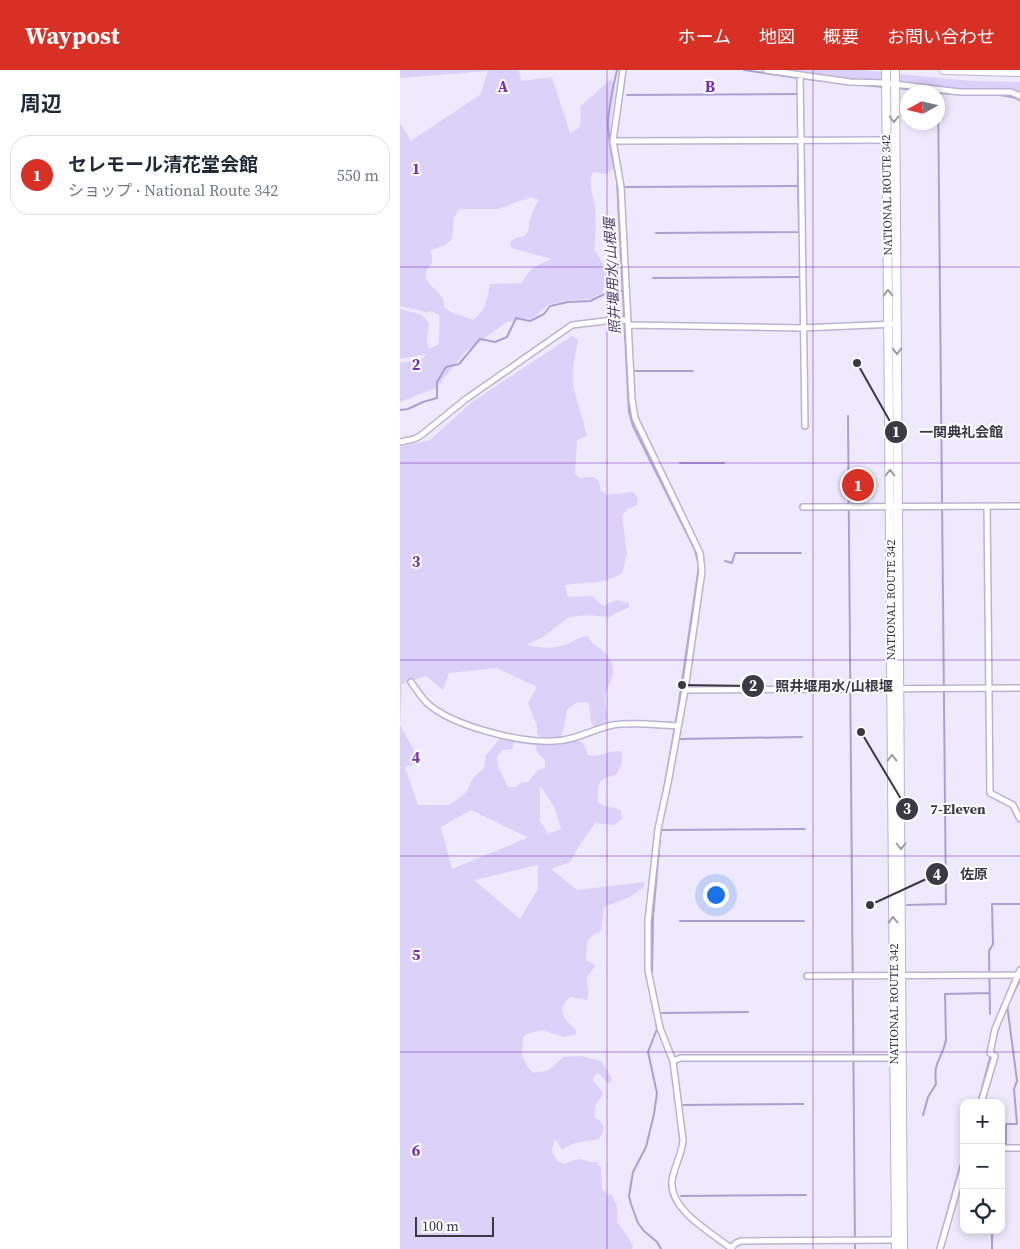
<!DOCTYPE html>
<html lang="ja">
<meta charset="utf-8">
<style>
body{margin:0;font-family:"Source Serif 4","Noto Sans JP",serif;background:#f2f2f3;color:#1f2937}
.controls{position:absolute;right:15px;bottom:15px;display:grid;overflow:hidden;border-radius:10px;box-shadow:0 2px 8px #0003}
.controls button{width:45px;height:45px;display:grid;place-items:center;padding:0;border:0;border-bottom:1px solid #e0e1e3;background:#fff;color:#1f2937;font:25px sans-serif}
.compass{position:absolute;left:500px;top:15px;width:45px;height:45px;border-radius:50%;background:#fff;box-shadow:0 2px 8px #0003;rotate:262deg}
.scale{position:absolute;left:15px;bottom:12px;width:79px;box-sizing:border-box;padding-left:5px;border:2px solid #3c3946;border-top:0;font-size:14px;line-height:18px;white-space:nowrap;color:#3c3946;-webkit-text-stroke:4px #fff;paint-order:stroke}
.you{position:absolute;left:315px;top:824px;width:18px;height:18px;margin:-12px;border:4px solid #fff;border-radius:50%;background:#1a73e8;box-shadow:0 0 0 8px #1a73e833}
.badge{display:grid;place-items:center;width:32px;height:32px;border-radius:50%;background:#d93025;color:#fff;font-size:16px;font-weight:700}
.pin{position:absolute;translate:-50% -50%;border:2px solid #fff;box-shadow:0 1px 5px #0006}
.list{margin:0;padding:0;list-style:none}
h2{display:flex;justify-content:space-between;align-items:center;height:65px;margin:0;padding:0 20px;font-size:21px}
h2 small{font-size:16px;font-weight:400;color:#747a83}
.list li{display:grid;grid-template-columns:32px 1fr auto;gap:15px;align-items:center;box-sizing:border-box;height:80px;margin:0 10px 10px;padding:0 10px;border:1px solid #e0e1e3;border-radius:20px}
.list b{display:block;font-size:19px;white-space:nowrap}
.list p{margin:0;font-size:16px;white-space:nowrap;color:#747a83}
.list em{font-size:16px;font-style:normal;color:#747a83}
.icon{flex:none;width:28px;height:28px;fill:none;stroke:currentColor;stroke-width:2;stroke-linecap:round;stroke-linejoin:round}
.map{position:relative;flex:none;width:620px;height:1179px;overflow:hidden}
header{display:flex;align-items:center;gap:30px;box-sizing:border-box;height:70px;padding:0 25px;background:#d93025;color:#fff}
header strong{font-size:24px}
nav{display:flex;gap:28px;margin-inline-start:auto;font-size:18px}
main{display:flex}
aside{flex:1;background:#fff}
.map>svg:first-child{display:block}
.green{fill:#dcd1f8;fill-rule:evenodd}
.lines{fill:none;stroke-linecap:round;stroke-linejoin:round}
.stream{stroke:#ae9fd3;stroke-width:2}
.minor-casing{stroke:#bcb3d3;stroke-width:8}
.highway-casing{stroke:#bcb3d3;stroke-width:10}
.minor{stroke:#fff;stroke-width:5}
.highway{stroke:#fff;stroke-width:8}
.oneway{stroke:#9e9ca2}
.grid{fill:none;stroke:#7b2cbf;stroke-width:1;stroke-opacity:0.55}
.labels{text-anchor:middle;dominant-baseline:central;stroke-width:4;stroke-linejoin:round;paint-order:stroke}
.street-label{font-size:12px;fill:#3c3946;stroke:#fff}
.water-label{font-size:14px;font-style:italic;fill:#4c3676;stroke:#fff}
.grid-label{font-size:16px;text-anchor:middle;font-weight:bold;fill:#7b2cbf;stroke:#fff;stroke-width:4;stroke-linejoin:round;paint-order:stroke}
.leader{fill:none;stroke:#3c3946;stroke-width:2}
.callout-dot{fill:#3c3946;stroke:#fff;stroke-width:2}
.mark-label{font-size:15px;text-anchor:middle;font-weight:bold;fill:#fff}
.callout-label{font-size:14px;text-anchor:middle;font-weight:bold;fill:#3c3946;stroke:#fff;stroke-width:4;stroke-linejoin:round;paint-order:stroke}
</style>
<header>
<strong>Waypost</strong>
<nav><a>ホーム</a><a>地図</a><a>概要</a><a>お問い合わせ</a></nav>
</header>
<main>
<aside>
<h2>周辺<small></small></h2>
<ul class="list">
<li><span class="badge">1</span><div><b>セレモール清花堂会館</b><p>ショップ · National Route 342</p></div><em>550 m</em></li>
</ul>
</aside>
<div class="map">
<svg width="620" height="1179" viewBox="0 0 620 1179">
<rect width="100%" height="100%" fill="#eee9fd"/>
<path class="green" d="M0 0H119L121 11 152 7 170 63 180 57 181 36 211 9 215 17 211 46 209 76 213 99 206 104 193 102C187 113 194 125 195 137 197 149 195 163 195 176L194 179 204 195 207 214 202 223 190 229 170 230 149 234 134 247 107 252 66 281 36 318 0 332V293L23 288 26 284 0 289V239L22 245 29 253 27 271 29 279 39 274C38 263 41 256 39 245L32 241 26 242 0 236V53L11 71 80 25 88 1 0 8ZM131 127 139 130C134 138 131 145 129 153 129 156 129 159 128 161 125 171 114 163 110 175L112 178 152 189C136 196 130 197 122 213L90 214C87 229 86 241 73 250L51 242 44 237C46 223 29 219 26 207 24 200 30 198 32 192 33 189 31 183 31 180L45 175 52 169 54 147 60 139H98Z
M385 0H462L481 2V10L443 9Z
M499 4 571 11 620 12V23L612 19 553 18 504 12 499 10Z
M172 266 178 270 173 297V316L187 366 177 370 175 403 179 408 194 407 199 411 201 421 207 425 233 422 238 428 237 435 227 439 222 446 227 484 222 503C205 515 185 512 165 515L168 527 192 526 203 536 217 530 229 533V537L209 547 187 545 169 547 143 567 127 575C140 578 152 579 165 575 174 572 176 567 188 566 193 577 202 577 209 588 219 604 209 610 205 625 203 632 208 641 207 648 206 654 200 655 195 657L191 653 189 633 177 632 167 640 163 662 160 667H140L137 663V656L128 633 137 617 97 598 49 603 43 620 26 606 2 614 0 655 21 693 5 697 18 735H49L66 723 73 708 84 698 86 685 102 666 113 668 114 672 112 679 103 680 97 687 98 696 108 717H116L121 713 128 712 138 700 145 698V690C139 685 134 681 137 672L160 674 177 670 184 674 188 685C199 688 209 680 220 681L222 684V693L216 705C197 709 198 713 198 732 204 738 213 736 221 741L222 749 214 755 195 753 176 781 170 792 151 799 177 820 244 812V817L230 827 204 837 201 861C184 868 188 872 186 890L194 894 195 897C180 913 192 914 187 930L170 927C156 941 163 948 176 960V964L163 967 143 960 126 964 123 968 122 985 127 996 133 1003 149 1000 163 987 181 986 201 991 212 1008 211 1012 208 1013 198 1003 194 1006 193 1011 202 1021 203 1025C196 1033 193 1038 195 1048 206 1053 205 1061 199 1069 186 1072 172 1071 162 1080L157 1071 154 1070 152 1081 157 1091 165 1094C184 1084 181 1093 197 1092L201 1097 202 1119 207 1124 212 1125 217 1136V1152L226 1164 233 1176 232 1179H0V377L30 370 72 332ZM140 716 154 736 161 759 148 764 140 751ZM71 740 127 767V768L52 799 41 757ZM138 795V819L120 849 74 810Z"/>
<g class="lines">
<path class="stream" d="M217 0C213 18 208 37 208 55 209 74 213 93 217 111L229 342 233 356 295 480 299 496 278 639 259 747
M344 0 398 8 483 17
M497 18 534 22
M538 23C561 25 600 21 620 30
M227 25 398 24
M225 117 397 116
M256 163 399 162 398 116V27
M253 208 401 207
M235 301H293
M0 340 8 339 23 332 37 328V312L46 297 59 294 80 269 95 272 107 267 116 248 130 251 144 244 150 236 168 232 190 231 211 221H221
M448 346 455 1179
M280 393H324
M325 491 332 493 335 483H401
M279 669 402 667
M261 760 405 759
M507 835 546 834 538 23
M280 851H404
M250 921 246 904 252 902 253 847 261 756
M611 928 620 910
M262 943 348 942
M590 944 589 881 593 874 592 834H620
M256 953 257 959 248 982 257 1023 254 1044 246 1077 233 1102 229 1126 231 1134 238 1153 244 1161 257 1172 261 1179
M596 968 599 956
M578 1033 591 984
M283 1035 403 1034
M523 1045 528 1027 536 1014C533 990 542 990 546 970L545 924 590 923
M606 1077V1054H617L614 1019 617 1011 607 934
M281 1126 406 1125
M592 1160V1179
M537 1179 564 1083"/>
<g class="minor-casing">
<path id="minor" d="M223 0 213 71 221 117 232 329 235 348 300 483 302 501 285 620 268 713 258 759 248 851V900L260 958 273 991 283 1070C282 1085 274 1096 272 1111 269 1140 312 1163 332 1179
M366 0 450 12 486 13 560 22H611L620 26
M400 5 405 356
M213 71 494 70
M228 255 402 258 496 254
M0 372 14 369 20 366 66 329 172 255 205 251 227 250
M587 436 590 723 613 735 620 749
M403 437 620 436
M11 612C16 619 21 627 27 633 52 656 120 673 154 671 174 671 193 659 213 655 234 652 257 655 278 656
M285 620 620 618
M407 906 618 905
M273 991 281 988H497
M581 1033 595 986 590 983 595 959 620 900
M601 1078H620
M331 1178 336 1173 341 1171 498 1170
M540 1179 564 1095"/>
</g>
<g class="highway-casing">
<path id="highway" d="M486 0 496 1179
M495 0 503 1179
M544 0 620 2"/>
</g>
<use href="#minor" class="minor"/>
<use href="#highway" class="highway"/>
</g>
<defs><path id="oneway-chevron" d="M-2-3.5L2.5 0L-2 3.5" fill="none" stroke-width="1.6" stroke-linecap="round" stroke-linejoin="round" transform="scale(1.25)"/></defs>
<g class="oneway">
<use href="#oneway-chevron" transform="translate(494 49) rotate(90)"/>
<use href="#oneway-chevron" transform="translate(488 223) rotate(-91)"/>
<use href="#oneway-chevron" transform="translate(497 281) rotate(90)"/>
<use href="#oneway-chevron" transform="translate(490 403) rotate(-90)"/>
<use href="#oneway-chevron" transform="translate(492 688) rotate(-91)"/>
<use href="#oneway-chevron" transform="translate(501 776) rotate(90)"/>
<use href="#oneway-chevron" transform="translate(493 850) rotate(-91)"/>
</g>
<path class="grid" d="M207 0V1179M413 0V1179M0 197H620M0 393H620M0 590H620M0 786H620M0 982H620"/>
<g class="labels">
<g class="street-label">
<text transform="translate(487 125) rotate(-91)">NATIONAL ROUTE 342</text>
<text transform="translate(491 530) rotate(-90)">NATIONAL ROUTE 342</text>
<text transform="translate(494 934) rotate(-90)">NATIONAL ROUTE 342</text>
</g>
<g class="water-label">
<text transform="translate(212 206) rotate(-93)">照井堰用水/山根堰</text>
</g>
</g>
<g class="grid-label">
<text x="103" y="22">A</text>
<text x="310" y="22">B</text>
<text x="16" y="104">1</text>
<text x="16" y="300">2</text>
<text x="16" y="497">3</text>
<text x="16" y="693">4</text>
<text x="16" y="890">5</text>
<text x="16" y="1086">6</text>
</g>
<path class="leader" d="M457 293L496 362M282 615L353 616M461 662L507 739M470 835L537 804"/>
<g class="callout-dot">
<circle cx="457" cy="293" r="5"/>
<circle cx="282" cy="615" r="5"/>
<circle cx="461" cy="662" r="5"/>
<circle cx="470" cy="835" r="5"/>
<circle cx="496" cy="362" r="12"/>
<circle cx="353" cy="616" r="12"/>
<circle cx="507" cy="739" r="12"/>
<circle cx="537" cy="804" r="12"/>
</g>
<g class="mark-label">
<text x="496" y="367">1</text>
<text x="353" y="621">2</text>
<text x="507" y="744">3</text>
<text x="537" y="810">4</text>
</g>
<g class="callout-label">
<text x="561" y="367">一関典礼会館</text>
<text x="434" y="621">照井堰用水/山根堰</text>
<text x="558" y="744">7-Eleven</text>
<text x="574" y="809">佐原</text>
</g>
</svg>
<div class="controls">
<button>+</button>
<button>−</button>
<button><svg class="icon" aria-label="locate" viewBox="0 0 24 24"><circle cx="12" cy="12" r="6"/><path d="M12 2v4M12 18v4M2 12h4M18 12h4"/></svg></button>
</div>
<svg class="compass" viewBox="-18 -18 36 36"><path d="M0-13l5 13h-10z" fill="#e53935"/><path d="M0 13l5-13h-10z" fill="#747a83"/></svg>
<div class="scale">100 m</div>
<div class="you"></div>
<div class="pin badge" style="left:458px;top:415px">1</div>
</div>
</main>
